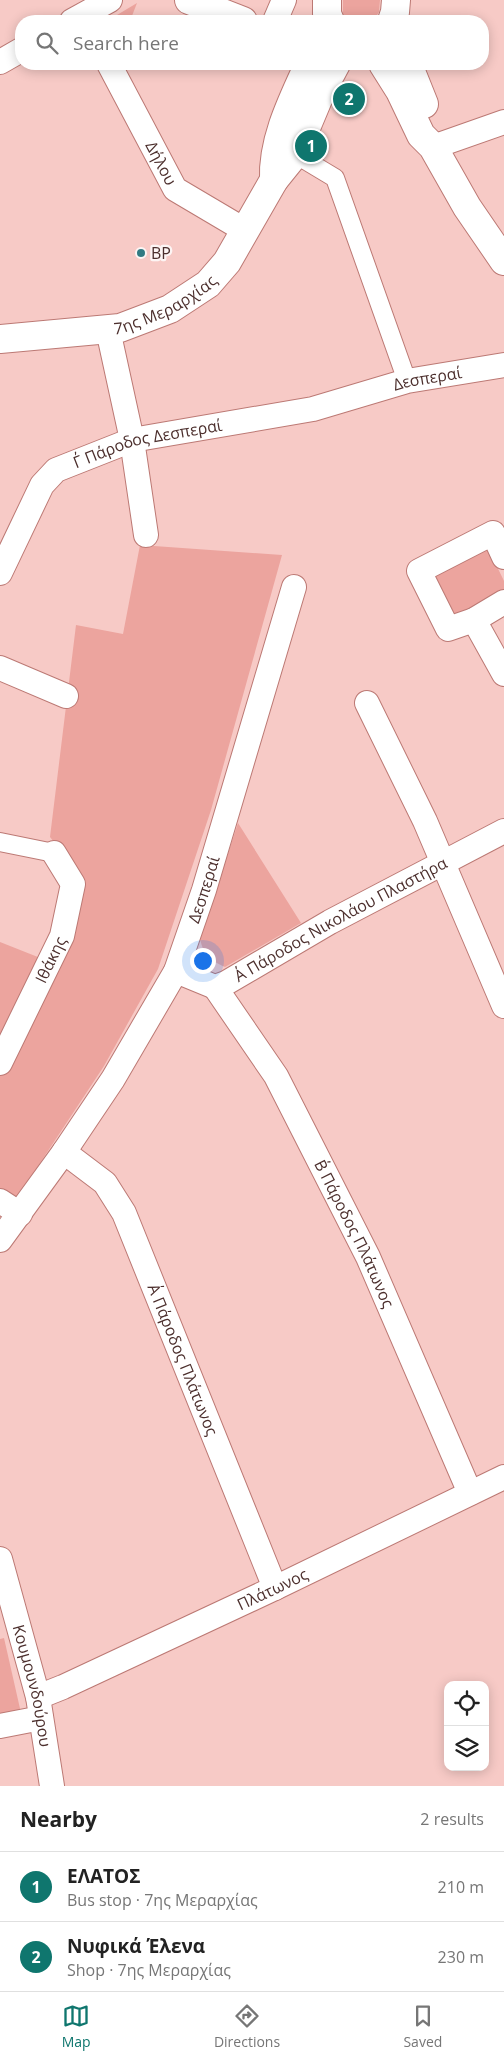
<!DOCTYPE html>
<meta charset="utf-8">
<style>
body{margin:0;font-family:"Open Sans",sans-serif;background:#f2f2f2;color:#222}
.controls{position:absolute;right:15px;bottom:15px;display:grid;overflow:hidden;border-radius:10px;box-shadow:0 2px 12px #0003}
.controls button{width:45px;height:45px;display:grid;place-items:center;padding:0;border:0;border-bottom:1px solid #e0e0e0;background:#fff;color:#222;font:25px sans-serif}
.you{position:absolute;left:202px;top:960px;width:18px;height:18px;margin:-12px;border:4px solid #fff;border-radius:50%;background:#1a73e8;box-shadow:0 0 0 8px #1a73e833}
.badge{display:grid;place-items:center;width:32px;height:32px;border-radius:50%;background:#0f766e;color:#fff;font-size:16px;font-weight:700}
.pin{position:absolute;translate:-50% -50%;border:2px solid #fff;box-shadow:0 1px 5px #0006}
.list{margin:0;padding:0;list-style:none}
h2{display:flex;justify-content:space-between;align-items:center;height:65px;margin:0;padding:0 20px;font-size:21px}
h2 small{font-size:16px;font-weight:400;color:#767676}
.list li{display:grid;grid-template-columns:32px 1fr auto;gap:15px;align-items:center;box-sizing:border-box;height:70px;padding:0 20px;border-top:1px solid #e0e0e0}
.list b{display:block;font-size:19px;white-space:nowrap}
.list p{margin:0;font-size:16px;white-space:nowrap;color:#767676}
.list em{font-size:16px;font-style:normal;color:#767676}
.icon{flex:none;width:28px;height:28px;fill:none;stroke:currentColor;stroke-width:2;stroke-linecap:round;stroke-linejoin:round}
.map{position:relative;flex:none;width:504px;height:1786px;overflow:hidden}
.search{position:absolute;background:#fff;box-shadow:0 2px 12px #0003;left:15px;right:15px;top:15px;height:55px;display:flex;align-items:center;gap:12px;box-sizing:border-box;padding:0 18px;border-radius:20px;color:#767676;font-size:19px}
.sheet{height:205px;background:#fff}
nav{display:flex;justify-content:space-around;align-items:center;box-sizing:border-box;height:70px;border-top:1px solid #e0e0e0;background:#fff;font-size:14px;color:#767676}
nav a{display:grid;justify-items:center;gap:2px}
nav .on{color:#0f766e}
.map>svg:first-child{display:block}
.green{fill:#eca49e}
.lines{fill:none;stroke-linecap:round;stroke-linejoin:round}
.pedestrian-casing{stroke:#bc7974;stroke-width:20}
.minor-casing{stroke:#bc7974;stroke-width:26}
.tertiary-casing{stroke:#bc7974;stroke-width:30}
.secondary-casing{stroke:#bc7974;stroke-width:30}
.pedestrian{stroke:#fff;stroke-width:18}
.minor{stroke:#fff;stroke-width:24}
.tertiary{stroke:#fff;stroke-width:28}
.secondary{stroke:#fff;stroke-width:28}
.poi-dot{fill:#327a82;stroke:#fdf5f4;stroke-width:2}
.labels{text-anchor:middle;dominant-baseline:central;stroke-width:4.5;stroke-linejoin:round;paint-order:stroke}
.street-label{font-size:16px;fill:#4c2f2d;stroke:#fdf5f4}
.poi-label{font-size:16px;fill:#4c2f2d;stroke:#fdf5f4;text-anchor:start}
</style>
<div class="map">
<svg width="504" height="1786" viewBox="0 0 504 1786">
<rect width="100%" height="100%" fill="#f7cac6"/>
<path class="green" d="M343 0H380L379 12 373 21H350L343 14Z
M137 3 130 21H107Z
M140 545 282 555 211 810 158 969 104 1066 15 1201 0 1192V942L58 965 70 942 84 881 50 837 76 625 123 634Z
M487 546 504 581V591L454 620 430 575Z
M238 823 301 923 225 967C210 960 204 956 200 939Z
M4 1638 21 1713 0 1717V1639Z"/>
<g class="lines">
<g class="pedestrian-casing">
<path id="pedestrian" d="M295 154 335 178 407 381
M0 842 54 853"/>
</g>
<g class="minor-casing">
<g id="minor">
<path d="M72 21 110 0"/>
<path d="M275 21 284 0"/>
<path d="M0 62 21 50"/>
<path id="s1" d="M109 64 175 189 246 231"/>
<path d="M433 147 504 122"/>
<path d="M108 330 132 440 146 535"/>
<path d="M504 557 493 533 419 571 448 629 474 620 504 602"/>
<path id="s2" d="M0 573 42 485 56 470 132 440 313 409 407 381 504 365"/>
<path d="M474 620 504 674"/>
<path d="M0 668 66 696"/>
<path d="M367 703 425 821 504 1006"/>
<path id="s3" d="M176 971 215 987 226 983 330 922 504 831"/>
<path id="s4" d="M215 987 276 1076 368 1257 470 1493"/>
<path id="s5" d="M0 1063 62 936 73 884 54 853"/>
<path id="s6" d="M64 1152 105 1183 124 1213 275 1588"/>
<path d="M0 1201 20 1214"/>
<path id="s7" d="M0 1240 64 1152 113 1079 176 971 204 890 294 587"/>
<path id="s8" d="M0 1559 38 1697 52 1786"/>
<path id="s9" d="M38 1697 63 1687 275 1588 504 1477"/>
<path d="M0 1726 41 1718"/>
</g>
</g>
<g class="tertiary-casing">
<path id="tertiary" d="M189 0 243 21"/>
</g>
<g class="secondary-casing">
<g id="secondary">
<path d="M327 0V14L330 21"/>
<path d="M392 21 395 12 396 0"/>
<path d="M383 64 400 91 421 135 433 147 467 207 504 261"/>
<path d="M408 64 424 104"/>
<path d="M274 180C272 140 293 99 309 64"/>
<path id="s10" d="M0 339 120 328 170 309 208 284 227 262 274 180 295 154 321 92 336 64"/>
</g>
</g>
<use href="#pedestrian" class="pedestrian"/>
<use href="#minor" class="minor"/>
<use href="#tertiary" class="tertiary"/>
<use href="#secondary" class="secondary"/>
</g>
<circle class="poi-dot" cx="141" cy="253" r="5"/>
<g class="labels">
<g class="street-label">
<text stroke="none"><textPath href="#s1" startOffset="112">Δήλου</textPath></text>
<text stroke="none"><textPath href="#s10" startOffset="171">7ης Μεραρχίας</textPath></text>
<text stroke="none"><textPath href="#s2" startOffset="502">Δεσπεραί</textPath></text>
<text stroke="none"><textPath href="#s2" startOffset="214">Γ΄ Πάροδος Δεσπεραί</textPath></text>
<text stroke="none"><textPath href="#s7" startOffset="408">Δεσπεραί</textPath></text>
<text stroke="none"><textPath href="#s3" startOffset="185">Α΄ Πάροδος Νικολάου Πλαστήρα</textPath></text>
<text stroke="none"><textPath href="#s5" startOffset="115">Ιθάκης</textPath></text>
<text stroke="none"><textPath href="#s4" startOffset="284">Β΄ Πάροδος Πλάτωνος</textPath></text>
<text stroke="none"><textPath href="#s6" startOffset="245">Α΄ Πάροδος Πλάτωνος</textPath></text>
<text stroke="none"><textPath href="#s9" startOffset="258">Πλάτωνος</textPath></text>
<text stroke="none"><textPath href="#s8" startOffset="131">Κουμουνδούρου</textPath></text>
</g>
<g class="poi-label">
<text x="151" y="253">BP</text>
</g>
</g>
</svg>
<div class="controls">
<button><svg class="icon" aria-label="locate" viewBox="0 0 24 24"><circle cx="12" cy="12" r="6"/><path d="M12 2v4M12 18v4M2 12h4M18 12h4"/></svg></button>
<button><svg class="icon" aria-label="layers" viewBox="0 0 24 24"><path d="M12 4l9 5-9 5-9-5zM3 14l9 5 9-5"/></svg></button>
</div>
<div class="you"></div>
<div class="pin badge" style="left:311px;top:146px">1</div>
<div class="pin badge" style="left:349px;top:99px">2</div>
<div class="search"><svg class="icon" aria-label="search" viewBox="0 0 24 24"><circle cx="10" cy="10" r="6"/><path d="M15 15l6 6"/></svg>Search here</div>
</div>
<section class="sheet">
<h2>Nearby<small>2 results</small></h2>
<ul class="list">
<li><span class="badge">1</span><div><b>ΕΛΑΤΟΣ</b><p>Bus stop · 7ης Μεραρχίας</p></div><em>210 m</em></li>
<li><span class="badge">2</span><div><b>Νυφικά Έλενα</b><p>Shop · 7ης Μεραρχίας</p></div><em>230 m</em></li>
</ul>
</section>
<nav>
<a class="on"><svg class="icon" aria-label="map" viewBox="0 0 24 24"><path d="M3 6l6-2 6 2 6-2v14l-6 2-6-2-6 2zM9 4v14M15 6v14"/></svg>Map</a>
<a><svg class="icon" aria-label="directions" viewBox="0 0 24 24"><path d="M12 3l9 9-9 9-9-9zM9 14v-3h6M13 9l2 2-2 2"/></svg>Directions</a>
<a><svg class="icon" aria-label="saved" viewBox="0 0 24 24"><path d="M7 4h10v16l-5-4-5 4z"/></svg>Saved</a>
</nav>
